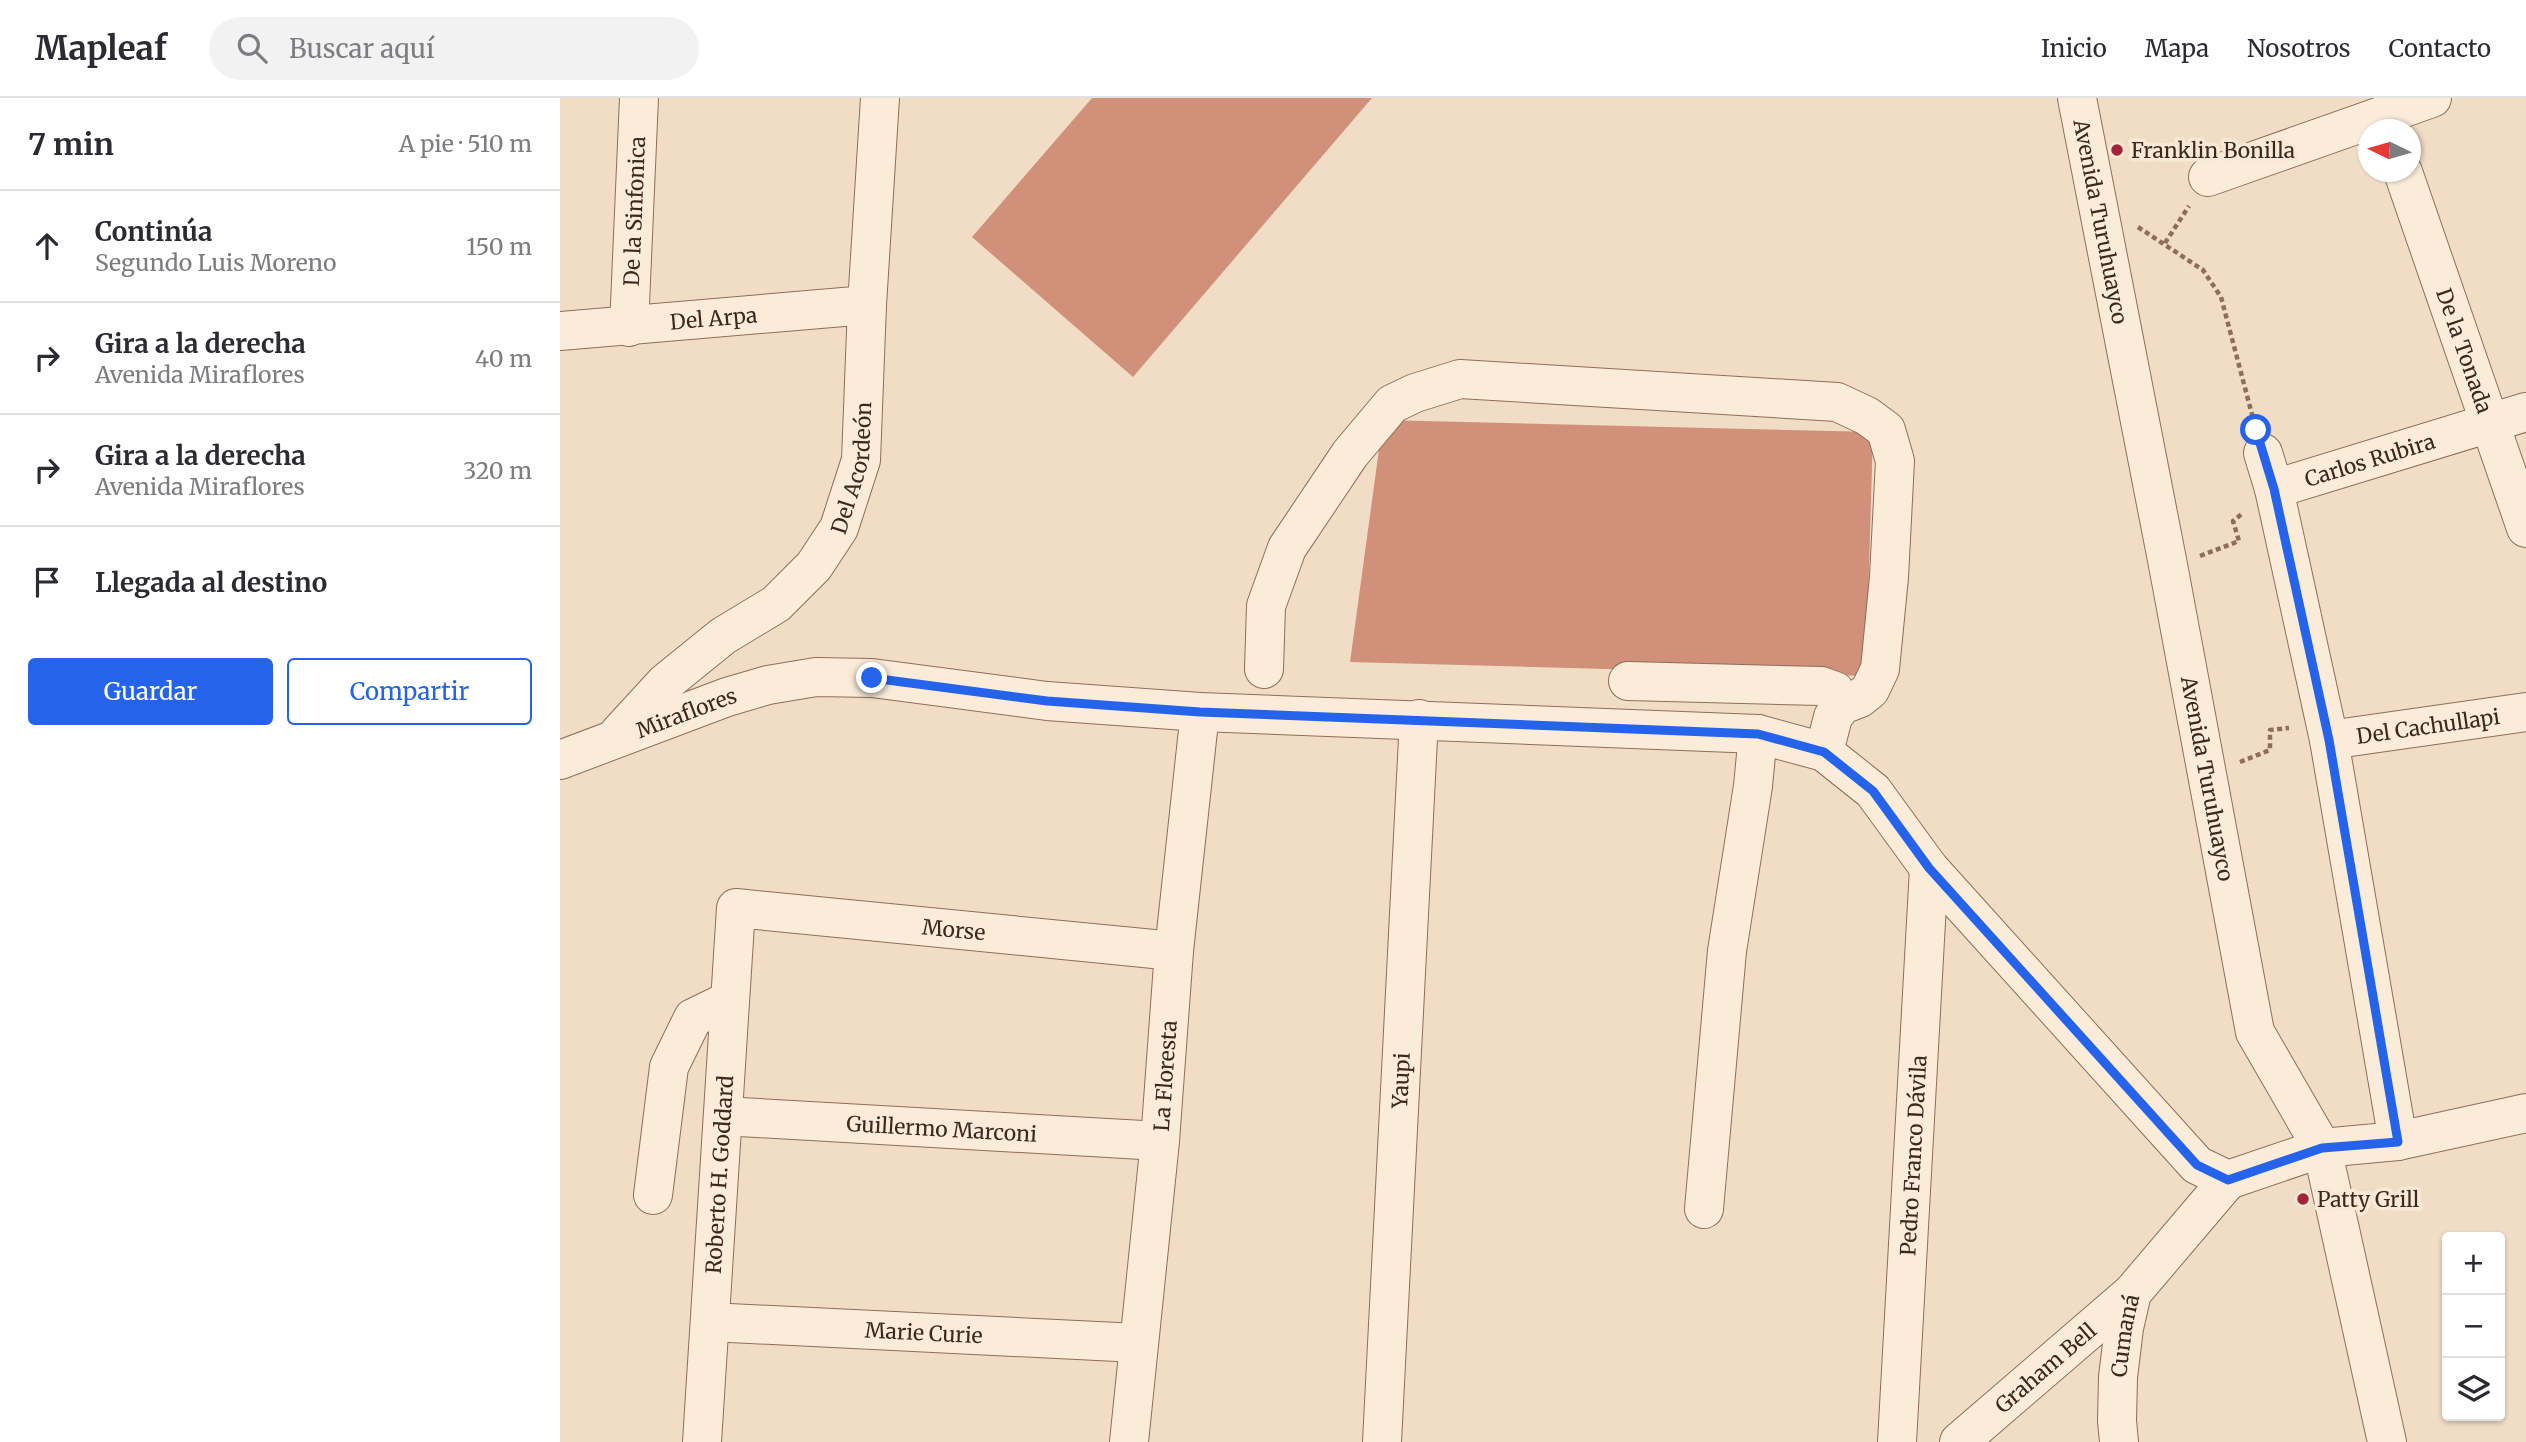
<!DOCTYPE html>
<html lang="es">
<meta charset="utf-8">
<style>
body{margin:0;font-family:Merriweather,serif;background:#f2f2f3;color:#2b2b33}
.controls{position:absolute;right:21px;bottom:21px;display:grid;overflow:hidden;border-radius:7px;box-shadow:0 2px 5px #0004}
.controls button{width:63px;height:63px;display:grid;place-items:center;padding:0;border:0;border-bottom:2px solid #e1e1e2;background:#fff;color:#2b2b33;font:35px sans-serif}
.compass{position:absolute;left:1798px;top:21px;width:63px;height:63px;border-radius:50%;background:#fff;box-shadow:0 2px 5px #0004;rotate:275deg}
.stop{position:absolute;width:21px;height:21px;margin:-16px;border:5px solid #2563eb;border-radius:50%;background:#fff}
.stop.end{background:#2563eb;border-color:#fff;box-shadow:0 2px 7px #0008}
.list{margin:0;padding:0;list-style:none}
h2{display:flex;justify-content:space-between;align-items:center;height:91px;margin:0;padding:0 28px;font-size:30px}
h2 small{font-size:23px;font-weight:400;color:#7c7c81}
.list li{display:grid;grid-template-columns:46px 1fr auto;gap:21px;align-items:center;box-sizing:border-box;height:112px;padding:0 28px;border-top:2px solid #e1e1e2}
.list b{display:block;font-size:26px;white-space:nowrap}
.list p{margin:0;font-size:23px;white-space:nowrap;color:#7c7c81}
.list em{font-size:23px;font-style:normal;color:#7c7c81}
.actions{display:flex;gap:14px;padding:21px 28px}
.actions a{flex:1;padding:16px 0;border:2px solid #2563eb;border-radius:7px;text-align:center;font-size:24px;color:#2563eb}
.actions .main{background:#2563eb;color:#fff}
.icon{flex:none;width:38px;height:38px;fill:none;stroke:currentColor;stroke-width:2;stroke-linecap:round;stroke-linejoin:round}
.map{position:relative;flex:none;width:1966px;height:1344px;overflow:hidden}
header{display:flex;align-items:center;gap:42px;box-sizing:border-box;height:98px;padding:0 35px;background:#fff;border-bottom:2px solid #e1e1e2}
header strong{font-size:33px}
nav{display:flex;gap:38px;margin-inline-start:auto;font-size:24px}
.search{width:490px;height:63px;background:#f2f2f3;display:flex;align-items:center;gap:18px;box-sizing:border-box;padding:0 24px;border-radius:38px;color:#7c7c81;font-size:26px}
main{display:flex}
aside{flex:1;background:#fff}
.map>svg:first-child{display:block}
.building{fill:#d19079}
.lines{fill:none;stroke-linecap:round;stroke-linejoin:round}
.minor-casing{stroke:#8e6d5a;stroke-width:40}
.path{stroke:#8e6d5a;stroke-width:4.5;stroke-dasharray:5 3.5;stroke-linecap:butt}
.minor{stroke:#fbecda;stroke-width:38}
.route{stroke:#2563eb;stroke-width:9}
.poi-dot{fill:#a1263a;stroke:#f8e9d6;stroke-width:2.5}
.labels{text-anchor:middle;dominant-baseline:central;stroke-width:7;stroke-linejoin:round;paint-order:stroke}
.poi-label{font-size:21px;fill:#3d281f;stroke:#f8e9d6;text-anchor:start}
.street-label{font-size:21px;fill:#3d281f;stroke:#f8e9d6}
</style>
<header>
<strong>Mapleaf</strong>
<div class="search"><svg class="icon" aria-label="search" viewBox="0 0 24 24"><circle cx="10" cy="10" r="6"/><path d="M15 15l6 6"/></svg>Buscar aquí</div>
<nav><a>Inicio</a><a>Mapa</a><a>Nosotros</a><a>Contacto</a></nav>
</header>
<main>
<aside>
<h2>7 min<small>A pie · 510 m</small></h2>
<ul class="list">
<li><svg class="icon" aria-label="ahead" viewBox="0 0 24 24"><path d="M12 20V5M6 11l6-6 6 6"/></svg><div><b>Continúa</b><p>Segundo Luis Moreno</p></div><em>150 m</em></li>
<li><svg class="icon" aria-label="right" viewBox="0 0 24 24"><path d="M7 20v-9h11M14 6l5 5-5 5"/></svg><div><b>Gira a la derecha</b><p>Avenida Miraflores</p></div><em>40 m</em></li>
<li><svg class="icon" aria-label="right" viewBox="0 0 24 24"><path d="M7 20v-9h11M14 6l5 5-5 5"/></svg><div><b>Gira a la derecha</b><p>Avenida Miraflores</p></div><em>320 m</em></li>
<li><svg class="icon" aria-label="arrive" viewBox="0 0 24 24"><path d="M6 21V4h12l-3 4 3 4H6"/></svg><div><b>Llegada al destino</b></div></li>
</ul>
<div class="actions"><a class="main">Guardar</a><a>Compartir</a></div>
</aside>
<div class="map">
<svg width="1966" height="1344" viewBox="0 0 1966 1344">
<rect width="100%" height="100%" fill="#f1ddc5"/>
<path class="building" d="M532 0H812L573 279 412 139Z
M823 322 1313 334 1306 578 790 564Z"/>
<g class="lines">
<g class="minor-casing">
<g id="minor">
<path id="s1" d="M1517 0 1608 467 1695 934 1762 1050 1827 1344"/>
<path id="s2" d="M1843 74 1966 430"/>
<path d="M1648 79 1872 0"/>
<path id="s3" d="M69 229 79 0"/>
<path id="s4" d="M0 233 307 207"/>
<path d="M1703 355 1714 391 1769 642 1838 1043"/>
<path id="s5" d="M1714 391 1966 314"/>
<path d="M704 571 706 508 727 450 790 356 832 306 855 295 900 281 1277 304 1307 318 1326 332 1335 363 1329 479 1320 571 1310 592 1300 600 1282 607 1273 619 1264 654"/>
<path d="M1068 583 1261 588 1275 593 1282 607"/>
<path id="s6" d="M59 635 105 585 163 538 216 506 254 468 279 430 301 362 307 207 320 0"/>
<path id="s7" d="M1769 642 1966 614"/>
<path id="s8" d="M0 662 167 599 208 587 256 579 312 580 487 603 640 614 1198 636 1264 654 1313 693 1369 770 1637 1067 1668 1082 1762 1050 1838 1043 1966 1015"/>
<path id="s9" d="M163 1018 600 1043"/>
<path d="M93 1097 109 969 133 920 170 902"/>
<path d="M1144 1111 1167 853 1193 688 1198 636"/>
<path id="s10" d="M150 1224 578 1245"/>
<path id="s11" d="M142 1344 176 810 614 853"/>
<path id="s12" d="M569 1344 600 1043 614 853 640 614"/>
<path id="s13" d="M822 1344 859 621"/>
<path id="s14" d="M1337 1344 1369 770"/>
<path id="s15" d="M1399 1344 1572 1195"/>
<path id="s16" d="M1559 1344 1557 1323 1558 1279 1564 1230 1572 1195 1668 1082"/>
</g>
</g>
<path class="path" d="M1578 129 1643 172 1661 199 1694 324
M1605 145 1629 108
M1640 458 1679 443 1673 423 1683 415
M1680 664 1710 652V632L1729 630"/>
<use href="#minor" class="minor"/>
</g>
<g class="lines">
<path class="route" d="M312 580 487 603 640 614 1198 636 1264 654 1313 693 1369 770 1637 1067 1668 1082 1762 1050 1838 1044 1769 642 1714 391 1696 332"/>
</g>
<g class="poi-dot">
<circle cx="1557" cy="52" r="7"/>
<circle cx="1743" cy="1101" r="7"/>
</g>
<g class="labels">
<g class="poi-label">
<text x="1571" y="52">Franklin Bonilla</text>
<text x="1757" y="1101">Patty Grill</text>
</g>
<g class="street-label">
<text stroke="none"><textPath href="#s3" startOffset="116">De la Sinfonica</textPath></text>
<text stroke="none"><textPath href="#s1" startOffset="126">Avenida Turuhuayco</textPath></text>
<text stroke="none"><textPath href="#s4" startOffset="154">Del Arpa</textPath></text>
<text stroke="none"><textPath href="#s2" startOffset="189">De la Tonada</textPath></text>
<text stroke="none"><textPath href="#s5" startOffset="100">Carlos Rubira</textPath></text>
<text stroke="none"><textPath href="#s6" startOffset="366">Del Acordeón</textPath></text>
<text stroke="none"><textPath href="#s8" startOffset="135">Miraflores</textPath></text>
<text stroke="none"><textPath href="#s7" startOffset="100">Del Cachullapi</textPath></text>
<text stroke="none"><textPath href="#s1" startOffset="693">Avenida Turuhuayco</textPath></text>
<text stroke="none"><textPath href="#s11" startOffset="754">Morse</textPath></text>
<text stroke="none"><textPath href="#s12" startOffset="368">La Floresta</textPath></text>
<text stroke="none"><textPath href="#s13" startOffset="362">Yaupi</textPath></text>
<text stroke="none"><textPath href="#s9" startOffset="219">Guillermo Marconi</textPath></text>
<text stroke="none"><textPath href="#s14" startOffset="287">Pedro Franco Dávila</textPath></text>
<text stroke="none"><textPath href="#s11" startOffset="268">Roberto H. Goddard</textPath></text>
<text stroke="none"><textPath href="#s10" startOffset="214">Marie Curie</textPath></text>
<text stroke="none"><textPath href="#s16" startOffset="107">Cumaná</textPath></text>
<text stroke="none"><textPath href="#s15" startOffset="114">Graham Bell</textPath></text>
</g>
</g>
</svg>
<div class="controls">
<button>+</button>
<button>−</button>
<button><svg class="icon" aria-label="layers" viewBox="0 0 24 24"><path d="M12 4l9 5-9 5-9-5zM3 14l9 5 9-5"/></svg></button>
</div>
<svg class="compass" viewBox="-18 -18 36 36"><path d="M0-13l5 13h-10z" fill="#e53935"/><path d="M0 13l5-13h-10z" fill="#7c7c81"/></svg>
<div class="stop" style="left:1696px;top:332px"></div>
<div class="stop end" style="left:312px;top:580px"></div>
</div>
</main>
